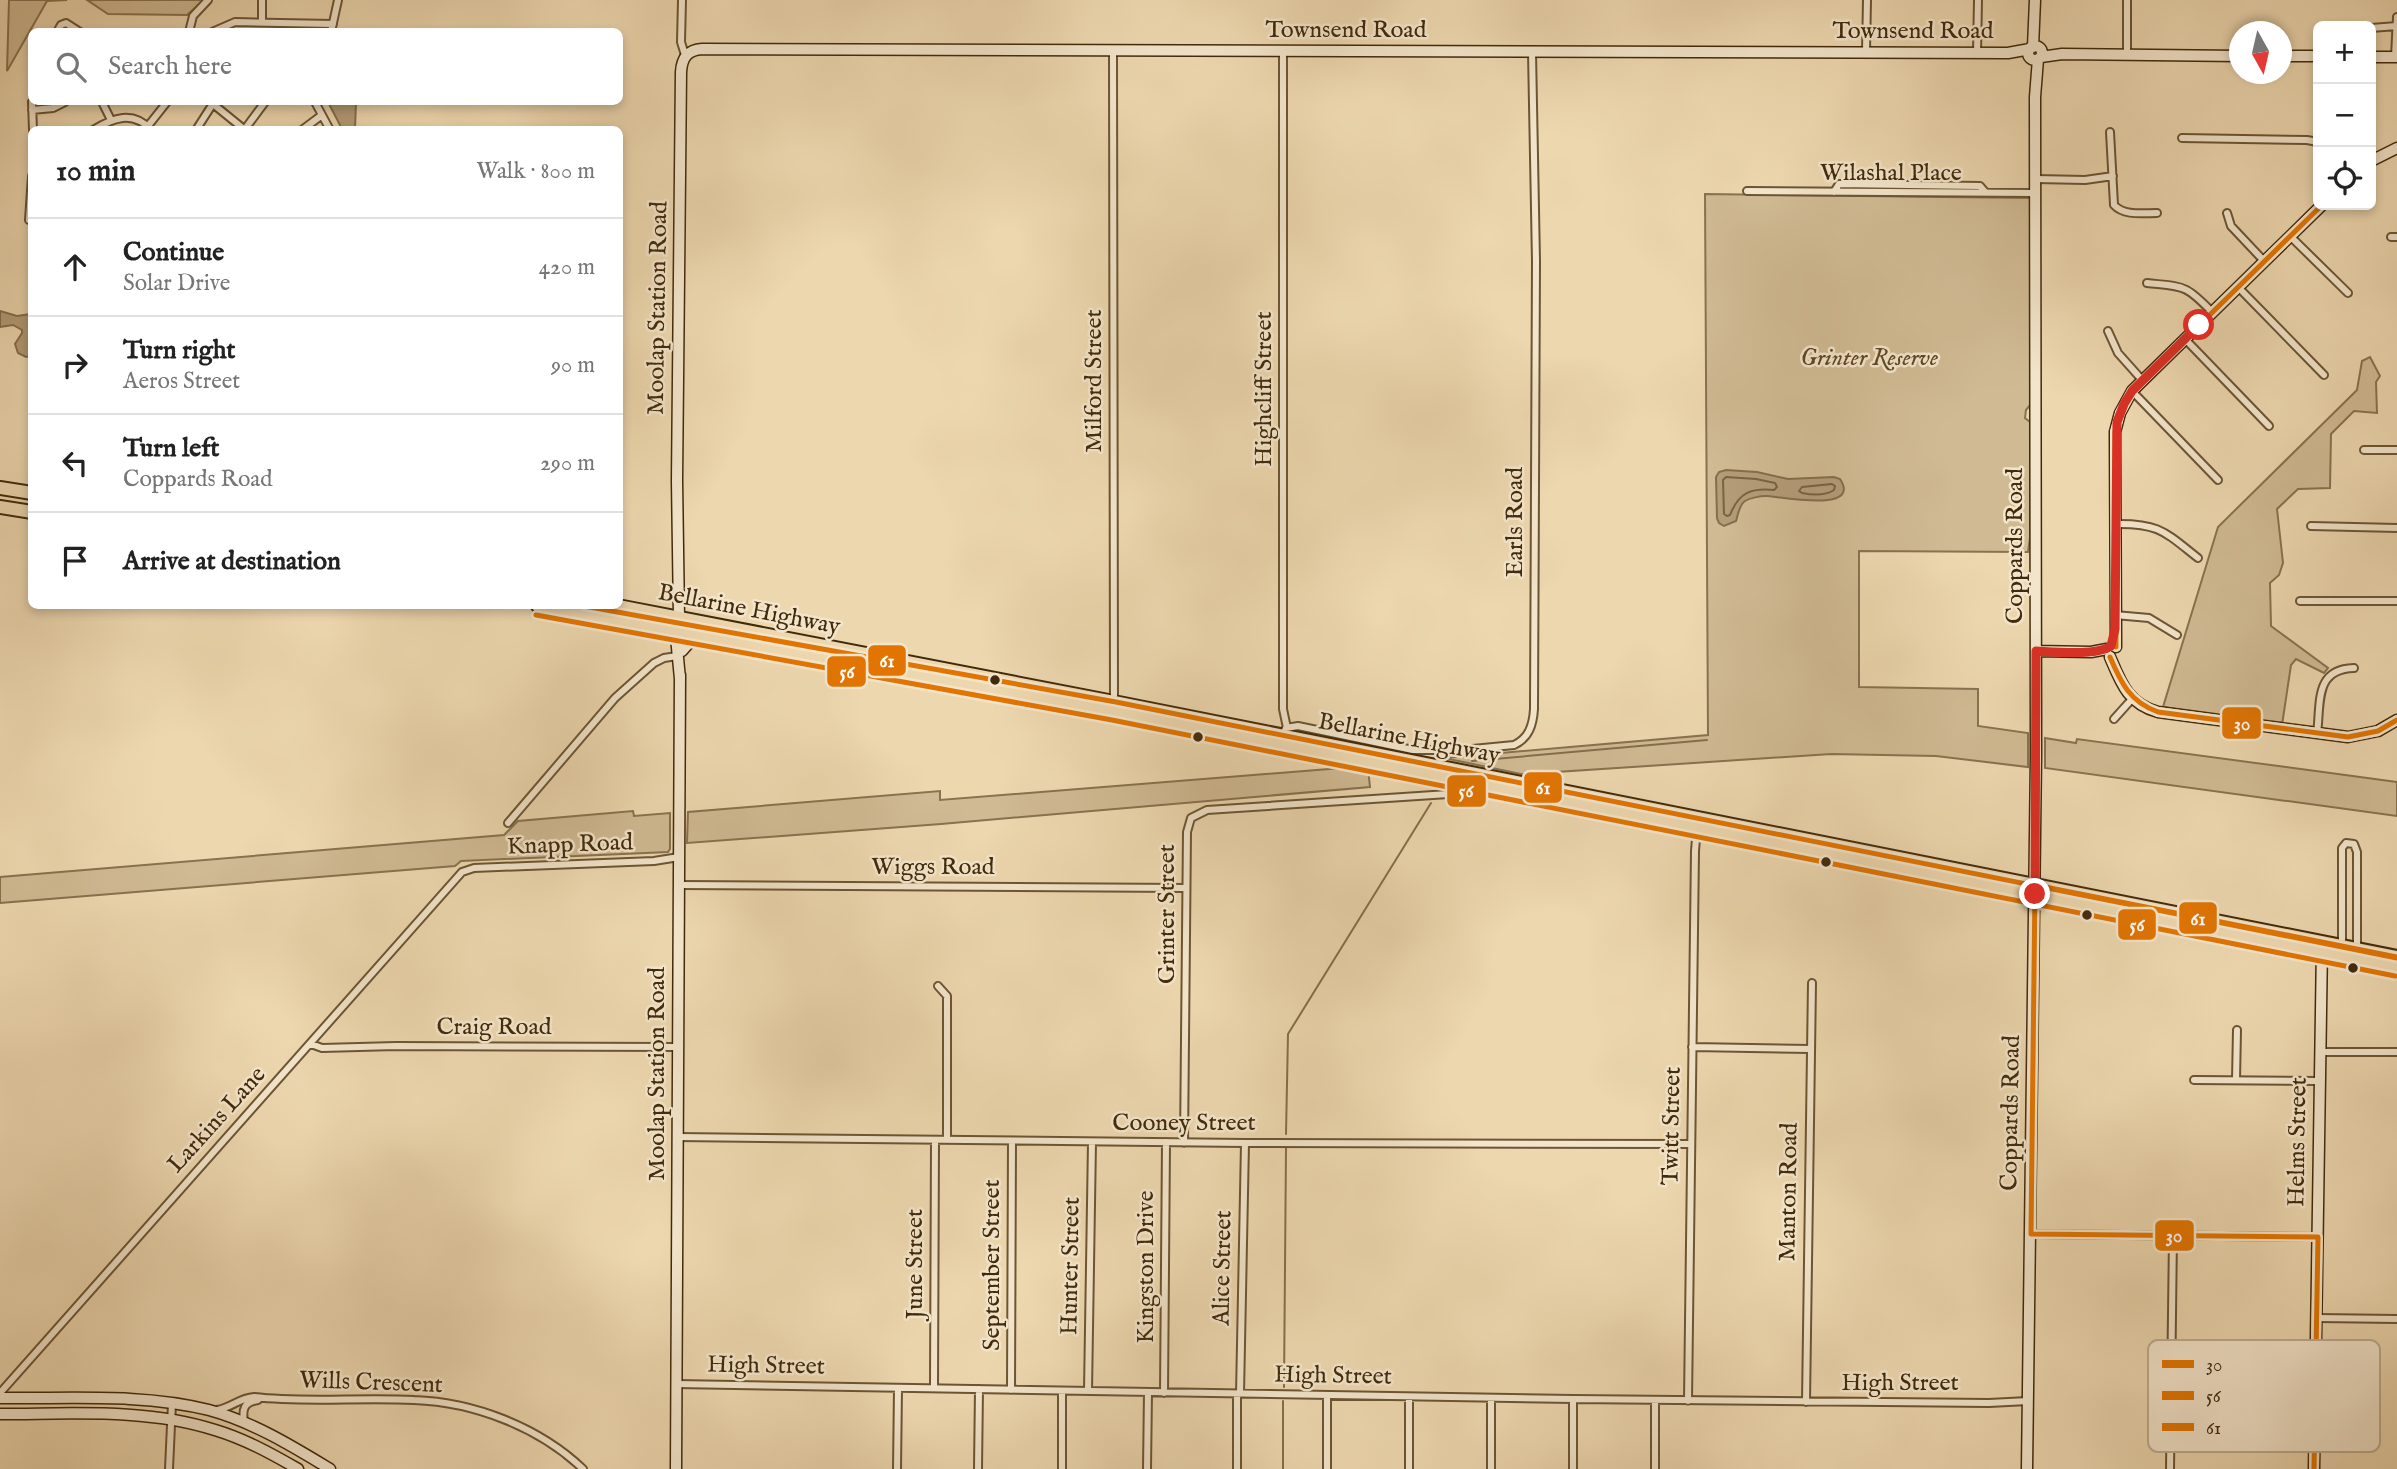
<!DOCTYPE html>
<meta charset="utf-8">
<style>
body{margin:0;font-family:"IM FELL English",serif;background:#f2f2f2;color:#222}
.controls{position:absolute;right:21px;top:21px;display:grid;overflow:hidden;border-radius:10px;box-shadow:0 4px 10px #0003}
.controls button{width:63px;height:63px;display:grid;place-items:center;padding:0;border:0;border-bottom:2px solid #e0e0e0;background:#fff;color:#222;font:35px sans-serif}
.compass{position:absolute;left:2229px;top:21px;width:63px;height:63px;border-radius:50%;background:#fff;box-shadow:0 4px 10px #0003;rotate:172deg}
.stop{position:absolute;width:21px;height:21px;margin:-16px;border:5px solid #d93025;border-radius:50%;background:#fff}
.stop.end{background:#d93025;border-color:#fff;box-shadow:0 2px 7px #0008}
.list{margin:0;padding:0;list-style:none}
h2{display:flex;justify-content:space-between;align-items:center;height:91px;margin:0;padding:0 28px;font-size:30px}
h2 small{font-size:23px;font-weight:400;color:#767676}
.list li{display:grid;grid-template-columns:46px 1fr auto;gap:21px;align-items:center;box-sizing:border-box;height:98px;padding:0 28px;border-top:2px solid #e0e0e0}
.list b{display:block;font-size:26px;white-space:nowrap}
.list p{margin:0;font-size:23px;white-space:nowrap;color:#767676}
.list em{font-size:23px;font-style:normal;color:#767676}
.icon{flex:none;width:38px;height:38px;fill:none;stroke:currentColor;stroke-width:2;stroke-linecap:round;stroke-linejoin:round}
.map{position:relative;flex:none;width:2397px;height:1469px;overflow:hidden}
.search{position:absolute;background:#fff;box-shadow:0 4px 10px #0003;left:28px;top:28px;width:595px;height:77px;display:flex;align-items:center;gap:18px;box-sizing:border-box;padding:0 24px;border-radius:10px;color:#767676;font-size:26px}
.panel{position:absolute;background:#fff;box-shadow:0 4px 10px #0003;left:28px;top:126px;width:595px;height:483px;border-radius:10px}
.map>svg:first-child{display:block}
.green{fill:#d0ba93;stroke:#88724f;stroke-width:2}
.water{fill:#b39c77;stroke:#856e4c;stroke-width:2}
.lines{fill:none;stroke-linecap:round;stroke-linejoin:round}
.shore{stroke:#7a6341;stroke-width:2}
.stream{stroke:#856e4c;stroke-width:2}
.street-casing{stroke:#6c5534;stroke-width:10}
.secondary-casing{stroke:#412a0b;stroke-width:13}
.highway-casing{stroke:#412a0b;stroke-width:16}
.street{stroke:#f3e5cb;stroke-width:6}
.secondary{stroke:#f3e5cb;stroke-width:10}
.highway{stroke:#edd7af;stroke-width:12}
.bus-1-casing{stroke:#f3e5cb;stroke-width:10}
.bus-2-casing{stroke:#f3e5cb;stroke-width:10}
.bus-3-casing{stroke:#f3e5cb;stroke-width:10}
.bus-1{stroke:#e27502;stroke-width:5}
.bus-2{stroke:#e27502;stroke-width:5}
.bus-3{stroke:#e27502;stroke-width:5}
.route{stroke:#d93025;stroke-width:9}
.bus-dot{fill:#412a0b;stroke:#f3e5cb;stroke-width:2.5}
.labels{text-anchor:middle;dominant-baseline:central;stroke-width:5;stroke-linejoin:round;paint-order:stroke}
.street-label{font-size:24px;fill:#412a0b;stroke:#f3e5cb}
.park-label{font-size:24px;font-style:italic;fill:#5e4726;stroke:#f3e5cb}
.key{fill:#f3e5cb;stroke:#bead91;stroke-width:2}
.key-label{font-size:19px;fill:#412a0b}
.line-badge{stroke:#f3e5cb;stroke-width:2.5}
.badge-label{font-size:19px;text-anchor:middle;font-weight:bold;fill:#fff}
</style>
<div class="map">
<svg width="2397" height="1469" viewBox="0 0 2397 1469">
<rect width="100%" height="100%" fill="#edd7af"/>
<filter id="stains"><feTurbulence type="fractalNoise" baseFrequency=".00286" numOctaves="4"/><feColorMatrix values="0 0 0 0 .2 0 0 0 0 .09 0 0 0 0 .02 0 0 0 .5 -.17"/></filter>
<radialGradient id="worn" r=".72"><stop offset=".6" stop-color="#630" stop-opacity="0"/><stop offset="1" stop-color="#630" stop-opacity=".3"/></radialGradient>
<path class="green" d="M9 0H67L47 1 7 71Z
M87 0H204L187 15 108 14Z
M1705 194 2031 198V404L2026 410 2025 418 2030 422V538L2028 552 1859 551V687L1978 689V726L2028 733V767L1936 756 1831 754 1541 773 1540 778 1444 758 1708 735Z
M2370 357 2380 376 2376 382 2377 413 2354 411 2331 434 2330 488 2298 489 2277 509 2283 563 2279 575 2270 583 2271 626 2328 668 2324 673 2296 659 2291 665 2282 725 2163 707 2218 527 2357 390 2362 361Z
M2045 738 2076 743 2077 739 2397 782V816L2045 768Z
M1354 767 1368 769 1370 787 941 824 687 843 688 812 940 791V800Z
M633 811 634 816 670 813V849L668 852 461 861 455 866 0 903V877L504 835 518 821Z"/>
<path class="water" d="M328 102H356L355 129H342Z
M0 311 17 316 31 314V356L26 357 18 353 15 344 22 333V330L13 325 0 327Z
M1726 470 1757 472 1788 479 1834 477 1840 479C1863 514 1777 496 1766 496 1760 496 1750 498 1745 501 1739 505 1738 515 1736 521L1724 526 1719 523 1717 518 1716 477 1719 472Z"/>
<g class="lines">
<path class="shore" d="M1726 477 1756 479 1775 483 1777 487 1774 490C1751 488 1739 492 1730 515L1727 516 1724 514 1723 480Z
M1832 484 1835 486 1834 490C1825 496 1812 495 1802 493L1799 491 1802 487Z"/>
<path class="stream" d="M1472 761 1707 740
M1286 1134 1288 1034 1431 803
M1284 1387 1286 1148
M1283 1469V1401"/>
<g class="street-casing">
<path id="street" d="M682 0 681 42 685 55
M2127 0V54
M262 22V0
M2371 28 2397 26
M57 32 61 25 66 23 80 32
M189 32 193 16 208 0
M212 32 235 22 333 24
M331 32 338 0
M1113 50 1114 702
M1283 50V709L1287 728
M1866 52 1867 0
M1977 53 1978 0
M2395 57 2397 17
M32 102 33 130
M102 102 111 120
M315 102 330 130
M213 104 245 130
M32 110 53 108 65 102
M148 126 167 102
M245 129 265 102
M93 130C113 118 133 110 151 130
M196 130 214 102
M302 130 322 115
M2110 132 2114 205C2124 216 2143 213 2157 213
M2182 138 2307 140 2318 142
M2036 179 2085 180 2113 176
M1747 191 2035 193
M1834 192 1839 184 1980 186 1985 192
M2227 213 2231 226 2264 261
M29 220 32 176
M2290 236 2348 293
M2391 237H2397
M2147 283C2184 287 2185 284 2212 312
M2238 287 2324 375
M2108 331 2118 353 2143 381
M2185 339 2269 426
M2132 391 2218 480
M2364 450H2397
M2115 524C2159 523 2165 532 2198 558
M2311 526 2397 528
M2300 601H2397
M2115 615 2149 618 2177 635
M2114 719 2132 699
M2317 734C2321 703 2314 669 2354 668
M1282 737 1286 728 1298 726 1413 750H1462L1514 745C1529 738 1533 725 1534 709L1536 261 1532 52
M508 823 615 698 654 663 664 658 677 656
M679 885 1186 888
M2342 946V848L2346 843 2354 844 2357 852V949
M938 986 947 996V1140
M311 1044 322 1048 396 1046 678 1047
M1692 1047 1810 1049
M2320 1052H2397
M2194 1080 2319 1081
M2236 1080 2237 1030
M677 1137 1245 1143 1691 1144
M1184 1143 1187 832 1191 818 1207 810 1494 791
M2031 1234 2318 1237
M2317 1318 2397 1319
M676 1384 1573 1399 1989 1403 2028 1401
M934 1388 935 1140
M1011 1390 1012 1141
M1088 1391 1092 1142
M0 1393 462 872 474 868 654 861 679 857
M1164 1393 1166 1142
M1240 1394 1245 1143
M1688 1401 1695 851 1697 826
M1806 1402 1812 983
M217 1410C231 1408 239 1398 254 1397 306 1403 360 1397 414 1400 474 1402 539 1427 583 1469
M244 1422C242 1409 244 1402 258 1400
M169 1469 172 1403
M897 1469 898 1388
M978 1469 979 1389
M1062 1469V1391
M1147 1469 1148 1392
M1237 1469V1394
M1327 1469V1395
M1409 1469V1397
M1491 1469V1398
M1573 1469V1399
M1655 1469V1400
M2170 1469 2173 1236"/>
</g>
<g class="secondary-casing">
<path id="secondary" d="M2028 53a7 7 0 1 1 14 0a7 7 0 1 1-14 0Z
M2033 47 2035 0
M2282 56H2318
M2041 57 2062 54 2240 56
M2371 57H2397
M2371 161 2397 148
M2116 647 2115 432 2120 413 2132 391 2322 205
M682 651 689 643 705 639
M2036 651 2091 652 2107 649
M2110 657C2121 683 2128 704 2158 712L2348 737 2378 731 2397 720
M680 679 676 637 679 617 677 481 681 72C682 57 688 50 702 49L2008 53 2030 49
M0 1398C69 1399 142 1393 209 1410 253 1422 292 1446 330 1469
M0 1414C71 1414 147 1408 215 1430 245 1439 272 1454 298 1469
M676 1469 680 675
M2027 1469 2036 755 2035 97 2038 59
M2314 1469 2322 946"/>
</g>
<g class="highway-casing">
<path id="highway" d="M0 488 32 493
M0 507 32 512
M538 606 1114 711 2397 967
M618 606 1114 702 2397 957"/>
</g>
<use href="#street" class="street"/>
<use href="#secondary" class="secondary"/>
<use href="#highway" class="highway"/>
<g class="bus-1-casing">
<path id="bus-1" d="M2116 647 2115 432 2120 413 2132 391 2322 205
M2110 657C2121 683 2130 702 2158 712L2348 737 2378 731 2397 720
M2031 1234 2035 885 2397 957
M2031 1234 2318 1237
M2314 1469 2318 1237"/>
</g>
<g class="bus-2-casing">
<path id="bus-2" d="M536 615 1112 720 2395 976"/>
</g>
<g class="bus-3-casing">
<path id="bus-3" d="M584 606 1116 702 2397 958"/>
</g>
<use href="#bus-1" class="bus-1"/>
<use href="#bus-2" class="bus-2"/>
<use href="#bus-3" class="bus-3"/>
</g>
<g class="lines">
<path class="route" d="M2035 894 2036 651C2055 652 2096 656 2111 646L2115 629 2117 422 2124 404 2132 391 2199 325"/>
</g>
<g class="bus-dot">
<circle cx="995" cy="680" r="6"/>
<circle cx="1198" cy="737" r="6"/>
<circle cx="1826" cy="862" r="6"/>
<circle cx="2087" cy="915" r="6"/>
<circle cx="2353" cy="968" r="6"/>
</g>
<g class="labels">
<g class="street-label">
<text x="1346" y="30">Townsend Road</text>
<text x="1913" y="31">Townsend Road</text>
<text x="1891" y="173">Wilashal Place</text>
<text transform="translate(658 308) rotate(-89)">Moolap Station Road</text>
<text transform="translate(1094 381) rotate(-90)">Milford Street</text>
<text transform="translate(1264 389) rotate(-90)">Highcliff Street</text>
<text transform="translate(1515 522) rotate(-90)">Earls Road</text>
<text transform="translate(2015 546) rotate(-90)">Coppards Road</text>
<text transform="translate(749 610) rotate(11)">Bellarine Highway</text>
<text transform="translate(1409 739) rotate(11)">Bellarine Highway</text>
<text transform="translate(570 845) rotate(-2)">Knapp Road</text>
<text x="933" y="867">Wiggs Road</text>
<text transform="translate(1167 914) rotate(-90)">Grinter Street</text>
<text x="494" y="1027">Craig Road</text>
<text transform="translate(657 1074) rotate(-90)">Moolap Station Road</text>
<text transform="translate(2011 1113) rotate(-89)">Coppards Road</text>
<text transform="translate(217 1120) rotate(-48)">Larkins Lane</text>
<text x="1184" y="1123">Cooney Street</text>
<text transform="translate(1672 1126) rotate(-89)">Twitt Street</text>
<text transform="translate(2298 1142) rotate(-89)">Helms Street</text>
<text transform="translate(1789 1192) rotate(-89)">Manton Road</text>
<text transform="translate(915 1264) rotate(-90)">June Street</text>
<text transform="translate(992 1265) rotate(-90)">September Street</text>
<text transform="translate(1071 1266) rotate(-89)">Hunter Street</text>
<text transform="translate(1146 1267) rotate(-90)">Kingston Drive</text>
<text transform="translate(1223 1268) rotate(-89)">Alice Street</text>
<text transform="translate(766 1366) rotate(1)">High Street</text>
<text transform="translate(1333 1376) rotate(1)">High Street</text>
<text transform="translate(371 1383) rotate(2)">Wills Crescent</text>
<text x="1900" y="1383">High Street</text>
</g>
<g class="park-label">
<text x="1869" y="358">Grinter Reserve</text>
</g>
</g>
<rect x="2148" y="1340" width="232" height="112" rx="10" class="key"/>
<rect x="2162" y="1360" width="32" height="8" fill="#e27502"/>
<rect x="2162" y="1391" width="32" height="9" fill="#e27502"/>
<rect x="2162" y="1423" width="32" height="8" fill="#e27502"/>
<g class="key-label">
<text x="2206" y="1371">30</text>
<text x="2206" y="1402">56</text>
<text x="2206" y="1434">61</text>
</g>
<g class="line-badge">
<rect x="867" y="644" width="40" height="33" rx="7" fill="#e27502"/>
<rect x="826" y="655" width="41" height="33" rx="7" fill="#e27502"/>
<rect x="2221" y="706" width="41" height="34" rx="7" fill="#e27502"/>
<rect x="1523" y="771" width="40" height="33" rx="7" fill="#e27502"/>
<rect x="1446" y="774" width="41" height="34" rx="7" fill="#e27502"/>
<rect x="2178" y="901" width="40" height="34" rx="7" fill="#e27502"/>
<rect x="2117" y="908" width="40" height="33" rx="7" fill="#e27502"/>
<rect x="2154" y="1219" width="41" height="33" rx="7" fill="#e27502"/>
</g>
<g class="badge-label">
<text x="887" y="667">61</text>
<text x="847" y="678">56</text>
<text x="2242" y="730">30</text>
<text x="1543" y="794">61</text>
<text x="1466" y="797">56</text>
<text x="2198" y="925">61</text>
<text x="2137" y="931">56</text>
<text x="2174" y="1242">30</text>
</g>
<rect width="100%" height="100%" filter="url(#stains)"/>
<rect width="100%" height="100%" fill="url(#worn)"/>
</svg>
<div class="controls">
<button>+</button>
<button>−</button>
<button><svg class="icon" aria-label="locate" viewBox="0 0 24 24"><circle cx="12" cy="12" r="6"/><path d="M12 2v4M12 18v4M2 12h4M18 12h4"/></svg></button>
</div>
<svg class="compass" viewBox="-18 -18 36 36"><path d="M0-13l5 13h-10z" fill="#e53935"/><path d="M0 13l5-13h-10z" fill="#767676"/></svg>
<div class="stop" style="left:2199px;top:325px"></div>
<div class="stop end" style="left:2035px;top:894px"></div>
<div class="search"><svg class="icon" aria-label="search" viewBox="0 0 24 24"><circle cx="10" cy="10" r="6"/><path d="M15 15l6 6"/></svg>Search here</div>
<section class="panel">
<h2>10 min<small>Walk · 800 m</small></h2>
<ul class="list">
<li><svg class="icon" aria-label="ahead" viewBox="0 0 24 24"><path d="M12 20V5M6 11l6-6 6 6"/></svg><div><b>Continue</b><p>Solar Drive</p></div><em>420 m</em></li>
<li><svg class="icon" aria-label="right" viewBox="0 0 24 24"><path d="M7 20v-9h11M14 6l5 5-5 5"/></svg><div><b>Turn right</b><p>Aeros Street</p></div><em>90 m</em></li>
<li><svg class="icon" aria-label="left" viewBox="0 0 24 24"><path d="M17 20v-9H6M10 6l-5 5 5 5"/></svg><div><b>Turn left</b><p>Coppards Road</p></div><em>290 m</em></li>
<li><svg class="icon" aria-label="arrive" viewBox="0 0 24 24"><path d="M6 21V4h12l-3 4 3 4H6"/></svg><div><b>Arrive at destination</b></div></li>
</ul>
</section>
</div>
